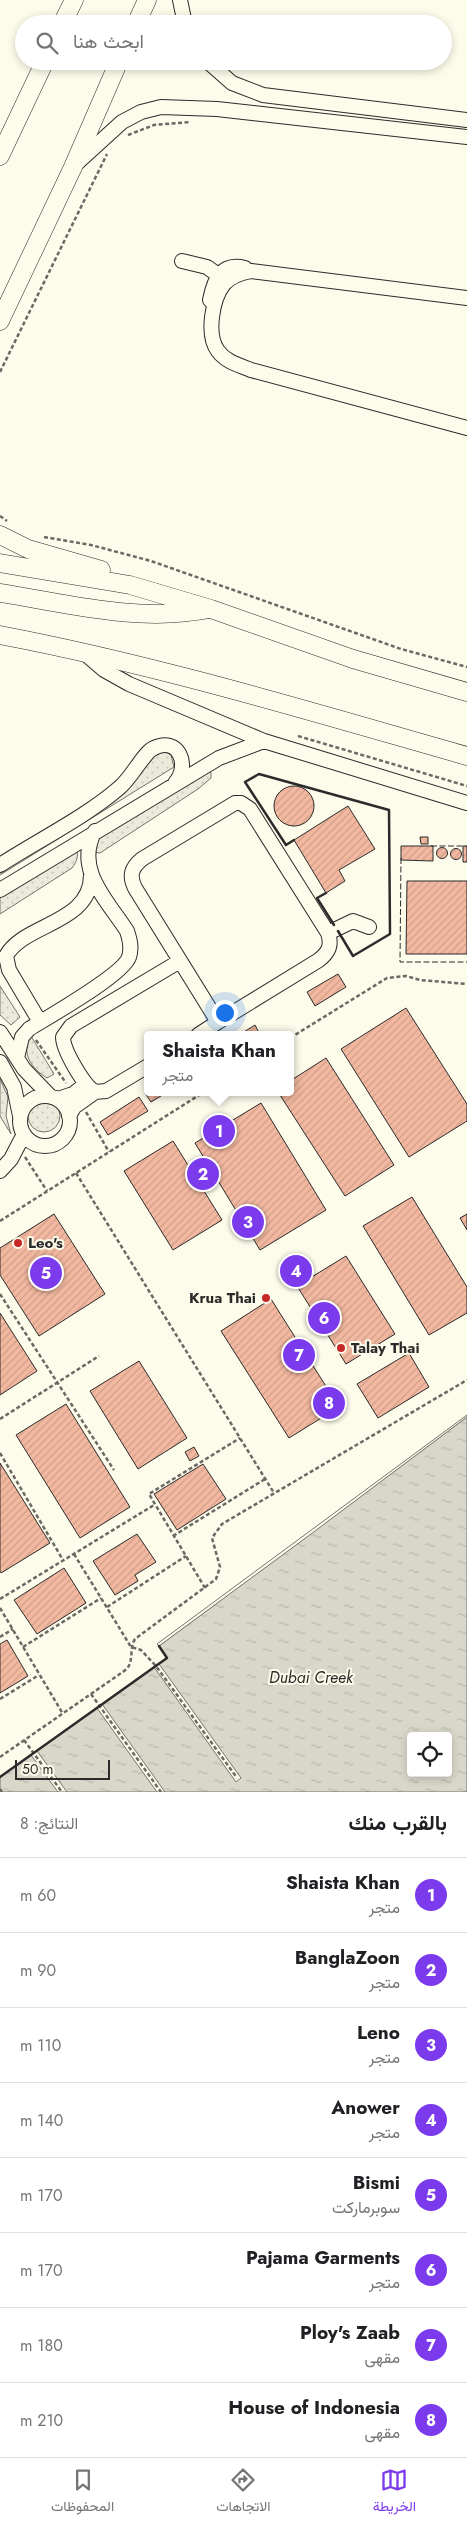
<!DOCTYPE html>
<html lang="ar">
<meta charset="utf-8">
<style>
body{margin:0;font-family:Jost,Vazirmatn,sans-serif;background:#f6f6f6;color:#202124;direction:rtl}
.controls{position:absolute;right:15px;bottom:15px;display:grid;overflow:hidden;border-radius:5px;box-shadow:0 2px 8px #0003}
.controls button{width:45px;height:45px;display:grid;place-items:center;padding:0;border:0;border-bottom:1px solid #e0e0e0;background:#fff;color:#202124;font:25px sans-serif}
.scale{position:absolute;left:15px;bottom:12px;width:95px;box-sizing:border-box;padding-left:5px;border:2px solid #2b2b2b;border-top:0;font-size:14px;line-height:18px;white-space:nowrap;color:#2b2b2b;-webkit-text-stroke:4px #fdfbea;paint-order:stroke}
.you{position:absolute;left:224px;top:1012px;width:18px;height:18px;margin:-12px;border:4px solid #fff;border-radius:50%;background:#1a73e8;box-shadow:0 0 0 8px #1a73e833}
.badge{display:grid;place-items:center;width:32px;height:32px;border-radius:50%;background:#7c3aed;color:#fff;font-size:16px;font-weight:700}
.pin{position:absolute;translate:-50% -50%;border:2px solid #fff;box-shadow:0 1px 5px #0006}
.popup{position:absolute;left:144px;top:1031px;width:150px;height:65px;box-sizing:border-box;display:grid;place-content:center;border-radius:5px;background:#fff;filter:drop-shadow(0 1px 4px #0005);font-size:16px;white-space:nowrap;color:#757577}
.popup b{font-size:19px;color:#202124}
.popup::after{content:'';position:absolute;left:50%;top:100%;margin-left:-10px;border:10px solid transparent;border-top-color:#fff}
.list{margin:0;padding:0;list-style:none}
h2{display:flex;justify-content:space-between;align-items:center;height:65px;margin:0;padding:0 20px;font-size:21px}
h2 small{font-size:16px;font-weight:400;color:#757577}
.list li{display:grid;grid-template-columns:32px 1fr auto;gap:15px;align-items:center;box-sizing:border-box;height:75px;padding:0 20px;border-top:1px solid #e0e0e0}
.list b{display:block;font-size:19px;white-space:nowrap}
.list p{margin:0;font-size:16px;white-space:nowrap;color:#757577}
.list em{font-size:16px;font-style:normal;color:#757577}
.icon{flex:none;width:28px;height:28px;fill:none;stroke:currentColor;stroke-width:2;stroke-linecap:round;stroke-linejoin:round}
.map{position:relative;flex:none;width:467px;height:1792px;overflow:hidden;direction:ltr}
.search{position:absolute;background:#fff;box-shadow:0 2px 8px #0003;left:15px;right:15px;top:15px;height:55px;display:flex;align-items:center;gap:12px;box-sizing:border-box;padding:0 18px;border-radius:28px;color:#757577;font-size:19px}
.sheet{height:665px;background:#fff}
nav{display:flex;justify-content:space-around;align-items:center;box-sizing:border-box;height:70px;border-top:1px solid #e0e0e0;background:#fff;font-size:14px;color:#757577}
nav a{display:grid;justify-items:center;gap:2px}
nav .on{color:#7c3aed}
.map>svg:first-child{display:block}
.green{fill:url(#green-dots);stroke:#74746e}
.water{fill:url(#water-ripples);stroke:#74746e;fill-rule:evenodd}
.pier{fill:#fdfbea;stroke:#74746e}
.building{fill:url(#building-hatch);stroke:#2b2b2b}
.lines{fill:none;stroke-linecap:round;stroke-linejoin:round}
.minor-casing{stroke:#2b2b2b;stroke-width:16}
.major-casing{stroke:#2b2b2b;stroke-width:19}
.path{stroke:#6a6964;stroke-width:2.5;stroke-dasharray:4 2.5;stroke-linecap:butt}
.minor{stroke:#fdfbea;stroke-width:14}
.major{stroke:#fdfbea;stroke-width:18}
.fence{stroke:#2b2b2b;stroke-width:1;stroke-dasharray:6 2.5;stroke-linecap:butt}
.wall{stroke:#2b2b2b;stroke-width:2.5}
.poi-dot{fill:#c62828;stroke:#fdfbea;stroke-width:2}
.labels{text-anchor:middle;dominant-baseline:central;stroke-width:4;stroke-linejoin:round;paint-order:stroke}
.poi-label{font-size:15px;font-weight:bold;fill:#2b2b2b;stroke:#fdfbea;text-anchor:start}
.water-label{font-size:16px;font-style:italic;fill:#2b2b2b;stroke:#fdfbea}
</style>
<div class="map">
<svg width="467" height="1792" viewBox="0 0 467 1792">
<defs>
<pattern id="green-dots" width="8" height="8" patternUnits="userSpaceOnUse" patternTransform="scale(1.25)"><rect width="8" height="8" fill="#ecebdb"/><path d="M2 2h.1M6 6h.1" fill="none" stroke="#cbcabc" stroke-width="1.8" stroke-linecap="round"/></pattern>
<pattern id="water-ripples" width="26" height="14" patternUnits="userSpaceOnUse" patternTransform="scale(1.25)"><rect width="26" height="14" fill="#d8d7c9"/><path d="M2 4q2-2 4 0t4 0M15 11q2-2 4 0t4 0" fill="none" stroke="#bab9ad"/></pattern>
<pattern id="building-hatch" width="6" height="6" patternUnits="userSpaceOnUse" patternTransform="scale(1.25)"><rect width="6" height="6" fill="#f2b8a0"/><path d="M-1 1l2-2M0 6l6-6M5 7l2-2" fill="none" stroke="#d09e8a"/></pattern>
</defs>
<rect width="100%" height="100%" fill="#fdfbea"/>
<path class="green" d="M164 751 171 755 174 767 0 875V866L112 796 148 756Z
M205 766 211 773V778L198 789 100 853 93 852 97 834Z
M75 844C79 854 78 860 72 868L0 914V892Z
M0 986 20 1017 11 1025 0 1015Z
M31 1036 54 1074 47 1078C32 1069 20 1053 31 1036Z
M0 1079 8 1097 6 1116 11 1134 0 1116Z
M28 1116a16 16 0 1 1 32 0a16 16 0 1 1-32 0Z"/>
<path class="water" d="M467 1417V1792H0V1777L167 1658 159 1646ZM411 1736H448V1773H411Z"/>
<path class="pier" d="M467 1415V1417L311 1534 159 1646 157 1644Z
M159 1664 241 1778 236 1782 154 1667Z
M102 1704 165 1792H157L97 1708Z
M37 1751 67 1792H58L31 1755Z"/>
<path class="building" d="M274 806a20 20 0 1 1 40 0a20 20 0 1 1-40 0Z
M348 806 375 849 339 870 345 881 326 893 294 840Z
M420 837H428V844H421Z
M401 846H433V861L401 860Z
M463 846H467V862H463Z
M436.5 853a5.5 5.5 0 1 1 11 0a5.5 5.5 0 1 1-11 0Z
M450.5 854a5.5 5.5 0 1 1 11 0a5.5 5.5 0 1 1-11 0Z
M407 881H467V954H406Z
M338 974 346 987 315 1006 307 992Z
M406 1008 467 1104V1121L409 1157 341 1049Z
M255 1025 259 1033 246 1035 244 1032Z
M326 1058 394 1165 345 1196 278 1092H290V1081Z
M148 1091 159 1092 161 1096 151 1102 145 1093Z
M139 1097 148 1111 108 1135 100 1122Z
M261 1103 326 1210 260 1250 195 1143Z
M173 1141 222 1220 173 1250 124 1171Z
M412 1197 467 1287V1313L429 1335 363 1226Z
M54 1214 105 1294 39 1336 0 1275V1248Z
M467 1214V1230L460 1218Z
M346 1256 395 1334 346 1364 297 1286Z
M271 1299 339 1407 289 1438 221 1331Z
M0 1313 37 1371 0 1395Z
M409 1353 429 1387 378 1418 357 1384Z
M139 1361 187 1438 138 1469 90 1391Z
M66 1404 130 1507 80 1538 16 1435Z
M194 1447 199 1456 190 1461 185 1452Z
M0 1463 50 1543 1 1573 0 1571Z
M203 1464 226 1499 177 1530 154 1494Z
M137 1534 156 1562 135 1575 138 1581 115 1595 93 1561Z
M64 1568 86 1603 37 1634 14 1600Z
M7 1640 28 1676 0 1693V1644Z"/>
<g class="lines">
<g class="minor-casing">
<path id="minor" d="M180 0 185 24
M207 61 232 83 263 95 467 120
M77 163 122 122 141 112 161 107 217 109 467 137
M182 261 207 267 218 275
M467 298 251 271C240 273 231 276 224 284 212 299 206 335 218 351 226 362 239 365 251 370L467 428
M210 300C214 280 221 262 245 268
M84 653 104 670 129 684 264 741 467 803
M235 803H241L250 809 328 933C332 945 329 952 319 960L218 1022 135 888C129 876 131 868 142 859Z
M0 865C37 841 87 816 119 788 131 779 144 752 154 748 178 736 191 765 175 783
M0 890 219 758 264 741
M328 933 353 921 369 927
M40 1022 9 970 6 956C24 923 91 924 91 875
M0 1032 24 1069 51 1097
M198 1035 218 1022
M17 1058 22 1037 29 1029C48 1017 123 975 129 957 132 948 130 940 127 931 107 900 74 869 95 831
M0 1062 14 1087 20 1116
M148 1066 106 1091 95 1092C84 1086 63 1050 63 1037L71 1026 180 961
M20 1121a25 25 0 1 1 50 0a25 25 0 1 1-50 0Z
M58 1099 73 1094 86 1084
M69 1116 74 1107 95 1092
M0 1171 11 1159 24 1134"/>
</g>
<g class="major-casing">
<path id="major" d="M62 24 74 0
M136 24 147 0
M0 156 45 61
M0 321 73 167 119 61
M0 535 28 549 101 570
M0 563 130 585 211 609 353 659 467 692
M0 593C70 604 138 623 209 609
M0 635C158 665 312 712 467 756"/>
</g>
<path class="path" d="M128 135 154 125 190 122
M0 372 107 154
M0 516 7 521
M44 537 91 545 151 561 401 649 467 667
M298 736 467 786
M290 1038 387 978 406 976 420 980 467 984
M36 1040 66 1083
M86 1112 109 1152
M25 1157 47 1191
M76 1173 274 1493
M0 1221 204 1092
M0 1294 114 1470
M0 1419 99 1356
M0 1453 63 1560
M173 1536 265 1479
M74 1554 131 1647 141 1650 156 1666 237 1778
M205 1588 149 1494 240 1438
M0 1599 154 1505
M107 1607 186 1556
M0 1608 63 1714
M0 1637 13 1629
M23 1647 101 1598
M91 1694 161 1792
M0 1699 39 1675
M24 1740 62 1792
M0 1757 127 1669C134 1659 129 1649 135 1639L216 1579 220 1567 212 1538 222 1524 467 1380
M0 1789 2 1792"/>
<use href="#minor" class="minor"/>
<use href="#major" class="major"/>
<path class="fence" d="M431 846H466
M401 858 400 962H467"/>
<path class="wall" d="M294 840 286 845 245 782 259 774 389 810 390 934 353 956 338 931
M326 893 317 898 334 925
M0 1777 167 1658 159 1646"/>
</g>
<g class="poi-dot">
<circle cx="18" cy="1243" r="5"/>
<circle cx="266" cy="1298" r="5"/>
<circle cx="341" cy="1348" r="5"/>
</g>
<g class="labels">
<g class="poi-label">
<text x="28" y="1243">Leo's</text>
<text x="256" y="1298" text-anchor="end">Krua Thai</text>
<text x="351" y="1348">Talay Thai</text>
</g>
<g class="water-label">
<text x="311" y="1677">Dubai Creek</text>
</g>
</g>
</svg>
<div class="controls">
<button><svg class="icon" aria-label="locate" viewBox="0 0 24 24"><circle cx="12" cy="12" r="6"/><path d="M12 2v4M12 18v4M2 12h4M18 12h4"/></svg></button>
</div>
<div class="scale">50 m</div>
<div class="you"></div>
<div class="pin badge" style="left:219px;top:1131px">1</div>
<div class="popup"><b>Shaista Khan</b>متجر</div>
<div class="pin badge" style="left:203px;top:1174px">2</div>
<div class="pin badge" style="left:248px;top:1222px">3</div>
<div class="pin badge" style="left:296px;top:1271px">4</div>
<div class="pin badge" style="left:46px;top:1273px">5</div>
<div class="pin badge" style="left:324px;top:1318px">6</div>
<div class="pin badge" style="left:299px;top:1355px">7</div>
<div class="pin badge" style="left:329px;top:1403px">8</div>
<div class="search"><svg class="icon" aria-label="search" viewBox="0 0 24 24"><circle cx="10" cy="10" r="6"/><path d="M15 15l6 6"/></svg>ابحث هنا</div>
</div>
<section class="sheet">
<h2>بالقرب منك<small>النتائج: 8</small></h2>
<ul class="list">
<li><span class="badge">1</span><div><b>Shaista Khan</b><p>متجر</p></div><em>60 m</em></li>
<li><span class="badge">2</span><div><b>BanglaZoon</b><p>متجر</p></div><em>90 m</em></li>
<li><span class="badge">3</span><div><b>Leno</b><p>متجر</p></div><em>110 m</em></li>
<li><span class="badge">4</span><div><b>Anower</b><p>متجر</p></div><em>140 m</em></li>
<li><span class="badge">5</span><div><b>Bismi</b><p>سوبرماركت</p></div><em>170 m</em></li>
<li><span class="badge">6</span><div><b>Pajama Garments</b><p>متجر</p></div><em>170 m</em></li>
<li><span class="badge">7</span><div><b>Ploy's Zaab</b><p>مقهى</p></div><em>180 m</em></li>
<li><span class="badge">8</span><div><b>House of Indonesia</b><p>مقهى</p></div><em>210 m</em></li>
</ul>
</section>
<nav>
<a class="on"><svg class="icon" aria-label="map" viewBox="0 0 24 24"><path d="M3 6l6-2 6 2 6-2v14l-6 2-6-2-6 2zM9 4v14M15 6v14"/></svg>الخريطة</a>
<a><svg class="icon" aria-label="directions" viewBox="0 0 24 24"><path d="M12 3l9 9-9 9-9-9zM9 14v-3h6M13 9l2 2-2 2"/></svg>الاتجاهات</a>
<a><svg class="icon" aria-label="saved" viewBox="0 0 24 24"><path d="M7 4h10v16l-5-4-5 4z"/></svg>المحفوظات</a>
</nav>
